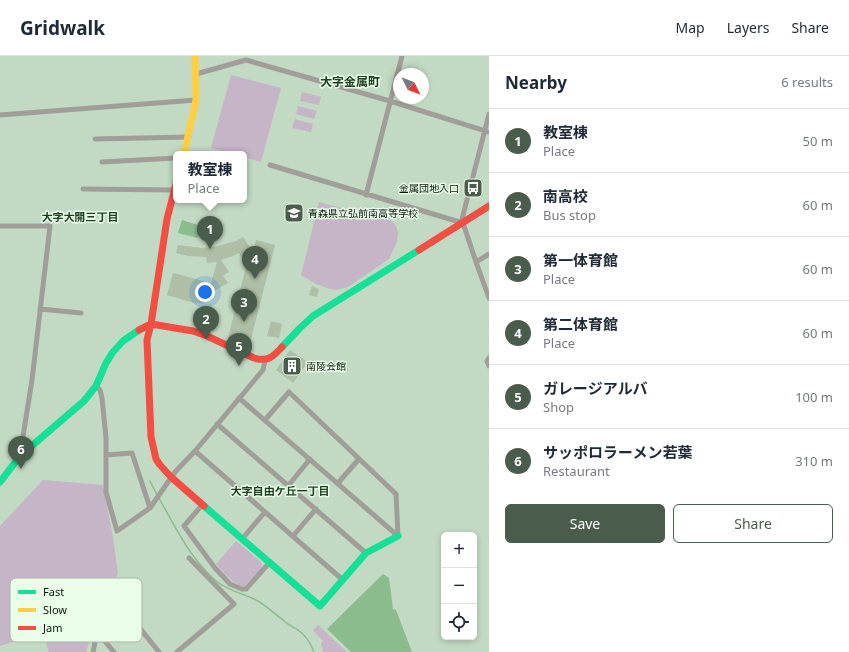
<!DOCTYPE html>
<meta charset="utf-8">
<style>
body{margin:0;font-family:"Noto Sans","Noto Sans JP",sans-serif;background:#f6f6f7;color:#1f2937}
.controls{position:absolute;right:12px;bottom:12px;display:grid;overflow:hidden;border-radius:6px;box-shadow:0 2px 6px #0003}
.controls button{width:36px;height:36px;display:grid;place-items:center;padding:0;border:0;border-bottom:1px solid #e0e1e3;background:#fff;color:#1f2937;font:20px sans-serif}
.compass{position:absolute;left:393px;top:12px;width:36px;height:36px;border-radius:50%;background:#fff;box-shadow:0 2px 6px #0003;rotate:133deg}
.you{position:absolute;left:205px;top:236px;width:14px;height:14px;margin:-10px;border:3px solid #fff;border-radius:50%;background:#1a73e8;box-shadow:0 0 0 6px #1a73e833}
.badge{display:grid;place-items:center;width:26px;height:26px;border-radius:50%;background:#4a5c4b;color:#fff;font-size:13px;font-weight:700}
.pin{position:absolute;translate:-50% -33px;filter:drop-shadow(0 1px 2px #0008)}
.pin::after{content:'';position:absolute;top:21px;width:14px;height:12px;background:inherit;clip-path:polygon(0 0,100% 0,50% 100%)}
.popup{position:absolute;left:173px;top:95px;width:74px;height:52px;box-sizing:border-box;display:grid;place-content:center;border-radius:6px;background:#fff;filter:drop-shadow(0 1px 3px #0005);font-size:13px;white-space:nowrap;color:#747a83}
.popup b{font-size:15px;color:#1f2937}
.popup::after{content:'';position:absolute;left:50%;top:100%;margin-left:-8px;border:8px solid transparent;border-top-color:#fff}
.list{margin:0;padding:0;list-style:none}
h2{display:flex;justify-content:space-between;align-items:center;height:52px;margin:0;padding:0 16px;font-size:17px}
h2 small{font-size:13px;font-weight:400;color:#747a83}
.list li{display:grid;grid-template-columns:26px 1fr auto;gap:12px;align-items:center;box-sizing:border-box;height:64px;padding:0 16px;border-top:1px solid #e0e1e3}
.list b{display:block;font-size:15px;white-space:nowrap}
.list p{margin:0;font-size:13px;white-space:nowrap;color:#747a83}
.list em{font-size:13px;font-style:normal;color:#747a83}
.actions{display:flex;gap:8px;padding:12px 16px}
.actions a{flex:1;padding:9px 0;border:1px solid #4a5c4b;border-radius:6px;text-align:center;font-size:14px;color:#4a5c4b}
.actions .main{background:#4a5c4b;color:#fff}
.icon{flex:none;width:22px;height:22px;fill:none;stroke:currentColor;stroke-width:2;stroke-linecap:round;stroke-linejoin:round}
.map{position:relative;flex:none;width:489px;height:596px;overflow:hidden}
header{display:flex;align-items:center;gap:24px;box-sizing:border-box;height:56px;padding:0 20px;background:#fff;border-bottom:1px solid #e0e1e3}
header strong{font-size:19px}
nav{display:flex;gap:22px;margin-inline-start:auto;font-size:14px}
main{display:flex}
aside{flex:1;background:#fff}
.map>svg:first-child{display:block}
.green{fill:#c6b4c7}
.water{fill:#8bbc8e}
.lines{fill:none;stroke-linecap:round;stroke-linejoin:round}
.stream{stroke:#8bbc8e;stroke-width:1.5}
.building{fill:#afbfa7}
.street{stroke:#a19d98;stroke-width:5}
.fast{stroke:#16e098;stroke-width:7}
.slow{stroke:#ffcf43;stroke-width:7}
.jam{stroke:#f24e42;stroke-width:7}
.labels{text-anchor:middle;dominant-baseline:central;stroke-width:3;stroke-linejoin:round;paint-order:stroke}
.poi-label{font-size:10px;fill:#09180a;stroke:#e9fde9;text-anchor:start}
.neighbourhood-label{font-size:11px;font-weight:bold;fill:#1d4120;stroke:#e9fde9}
.quarter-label{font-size:12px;font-weight:bold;fill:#1d4120;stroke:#e9fde9}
.key{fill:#e9fde9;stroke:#a6b8a6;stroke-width:1}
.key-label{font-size:11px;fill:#09180a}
</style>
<header>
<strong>Gridwalk</strong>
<nav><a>Map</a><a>Layers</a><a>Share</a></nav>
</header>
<main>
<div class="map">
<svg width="489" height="596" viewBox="0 0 489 596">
<rect width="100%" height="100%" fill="#c2d9c3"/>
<path class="green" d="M231 19 281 32 261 106 244 101V98H233L211 92Z
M302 36 321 41 319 49 300 45Z
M298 50 317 55 314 63 296 58Z
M295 63 313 68 311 76 292 72Z
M319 146 392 165 396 170 398 176 397 186 389 203 348 231 336 234 327 232 314 227 301 219Z
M43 424 103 429 113 481 118 518 100 552 86 596H49L42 576 0 590V470Z
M236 485 261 506 262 511 244 531C230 525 226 519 216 508Z
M318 569 347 596H323L321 588 323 585 313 574Z"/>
<path class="water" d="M182 164 201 170 198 182 178 177Z
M383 518 389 522 393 553 396 554 412 596H351L327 573Z"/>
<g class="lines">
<path class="stream" d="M150 425 157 439
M159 442C175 471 190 502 216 525 227 534 241 537 254 543 266 549 272 556 283 564 287 568 293 571 298 574 305 579 311 588 314 596"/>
</g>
<path class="building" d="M243 181 253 196 256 184 275 189 250 287 228 282 247 207 244 206 239 197 233 200 221 204 229 216 223 220 228 227 205 240 203 248 197 247V248L167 239 173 217 211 227 217 206 207 207 206 201 188 200 176 197 178 189 202 192 214 191 236 185Z
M312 230 319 233 317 241 309 239Z
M271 265 282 268 279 282 267 280Z
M290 294 308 306 293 327 276 314Z"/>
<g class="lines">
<path class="street" d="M196 18 246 4 390 45 489 76
M0 59 196 44
M95 83 189 81
M102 106 176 102
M270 109 463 167 476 206 489 242
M83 133 174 134
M366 139 402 0
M461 167 489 58
M0 170H50L32 324 20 399
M476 206 489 198
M40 253 81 257
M489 302 487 305 489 310
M96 330 100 334 102 342 106 382V399
M239 342 398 480
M265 364 289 336 396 438 398 480
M217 368 366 497
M195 395 343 524
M338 427 359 403
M288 430 310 403
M203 448 184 470 215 512 230 528 242 533H246L270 506
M150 452 132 397 106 399V436L117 475 150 452 175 416 195 395 263 314 265 304
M293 480 316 453
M242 483 265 456
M97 576 114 596
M93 596 97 576 102 559 119 546 159 596
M177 596 234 548 189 502"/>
<path class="fast" d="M282 291 300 272 313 260 419 194
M0 426 20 400 84 345 96 330 106 307 113 296 123 285 139 274
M204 450 320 550 366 497 398 480"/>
<path class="slow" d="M184 98 196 44 195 0"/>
<path class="jam" d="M176 128 167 163 151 268 147 284 151 381 156 403 160 409 171 421 204 450
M419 194 489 150
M139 274 151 268 193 275 207 280 254 302C268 306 273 301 282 291"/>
</g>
<defs>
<g id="bus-square" transform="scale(1)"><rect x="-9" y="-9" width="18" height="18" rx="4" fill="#4a5c4b" stroke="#e9fde9"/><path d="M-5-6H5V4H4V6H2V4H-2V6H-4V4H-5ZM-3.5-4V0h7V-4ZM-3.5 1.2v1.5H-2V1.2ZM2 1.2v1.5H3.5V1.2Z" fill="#fff"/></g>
<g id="school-square" transform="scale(1)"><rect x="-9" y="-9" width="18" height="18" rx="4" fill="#4a5c4b" stroke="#e9fde9"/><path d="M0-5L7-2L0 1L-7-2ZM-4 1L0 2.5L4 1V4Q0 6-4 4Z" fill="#fff"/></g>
<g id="building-square" transform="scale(1)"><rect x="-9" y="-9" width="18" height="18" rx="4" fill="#4a5c4b" stroke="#e9fde9"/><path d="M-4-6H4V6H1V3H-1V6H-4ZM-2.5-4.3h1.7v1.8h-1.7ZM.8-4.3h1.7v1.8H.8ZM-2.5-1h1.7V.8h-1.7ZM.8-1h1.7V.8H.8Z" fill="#fff"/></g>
</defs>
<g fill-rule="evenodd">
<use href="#bus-square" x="473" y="132"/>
<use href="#school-square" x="294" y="157"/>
<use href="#building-square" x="292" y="310"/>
</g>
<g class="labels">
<g class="poi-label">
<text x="459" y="132" text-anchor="end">金属団地入口</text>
<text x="308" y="157">青森県立弘前南高等学校</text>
<text x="306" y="310">南陵会館</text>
</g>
<g class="neighbourhood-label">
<text x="80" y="160">大字大開三丁目</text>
<text x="280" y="434">大字自由ケ丘一丁目</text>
</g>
<g class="quarter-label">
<text x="350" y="25">大字金属町</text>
</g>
</g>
<rect x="10" y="522" width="132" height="64" rx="6" class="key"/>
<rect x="18" y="534" width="18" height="4" fill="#16e098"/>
<rect x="18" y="552" width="18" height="4" fill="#ffcf43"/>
<rect x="18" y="570" width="18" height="4" fill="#f24e42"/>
<g class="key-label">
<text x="43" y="540">Fast</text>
<text x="43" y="558">Slow</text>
<text x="43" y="576">Jam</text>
</g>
</svg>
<div class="controls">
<button>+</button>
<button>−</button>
<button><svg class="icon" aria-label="locate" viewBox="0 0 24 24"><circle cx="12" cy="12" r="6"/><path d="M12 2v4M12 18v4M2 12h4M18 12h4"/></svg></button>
</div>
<svg class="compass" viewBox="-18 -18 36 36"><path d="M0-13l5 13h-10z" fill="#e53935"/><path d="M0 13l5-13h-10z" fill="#747a83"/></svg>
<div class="you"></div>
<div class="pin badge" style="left:210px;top:193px">1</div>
<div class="popup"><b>教室棟</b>Place</div>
<div class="pin badge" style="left:206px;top:283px">2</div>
<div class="pin badge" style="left:244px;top:266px">3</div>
<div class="pin badge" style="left:255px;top:223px">4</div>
<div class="pin badge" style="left:239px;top:310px">5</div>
<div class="pin badge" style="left:21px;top:413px">6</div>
</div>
<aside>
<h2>Nearby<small>6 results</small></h2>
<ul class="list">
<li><span class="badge">1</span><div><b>教室棟</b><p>Place</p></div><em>50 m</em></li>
<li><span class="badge">2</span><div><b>南高校</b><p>Bus stop</p></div><em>60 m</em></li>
<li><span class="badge">3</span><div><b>第一体育館</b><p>Place</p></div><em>60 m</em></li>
<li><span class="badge">4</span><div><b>第二体育館</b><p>Place</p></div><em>60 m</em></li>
<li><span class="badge">5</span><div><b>ガレージアルバ</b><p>Shop</p></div><em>100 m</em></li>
<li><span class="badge">6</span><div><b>サッポロラーメン若葉</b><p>Restaurant</p></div><em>310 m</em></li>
</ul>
<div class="actions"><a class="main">Save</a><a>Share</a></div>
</aside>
</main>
